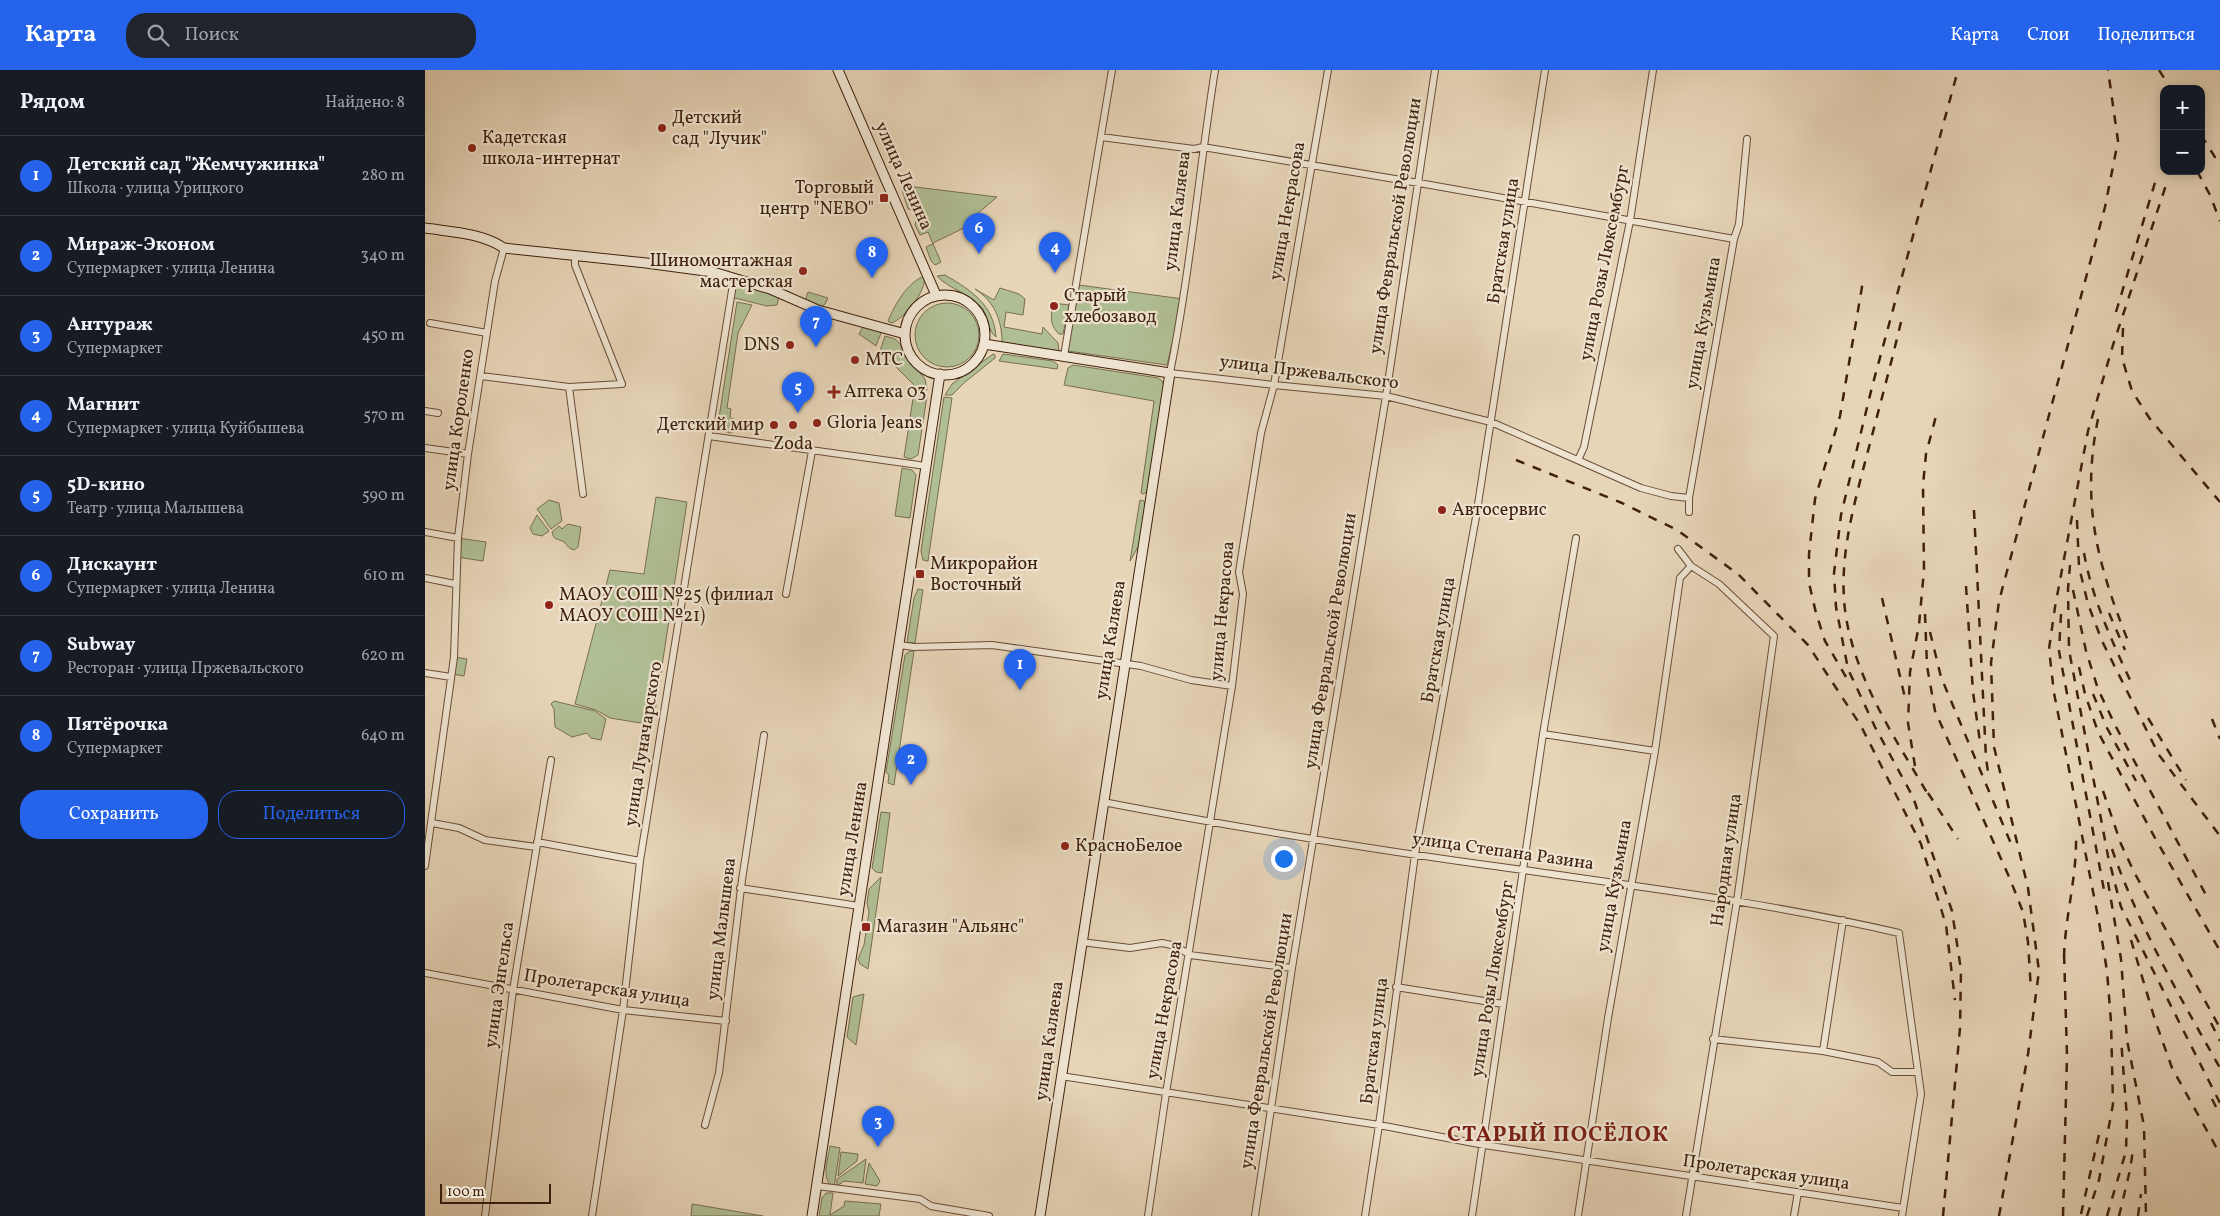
<!DOCTYPE html>
<html lang="ru">
<meta charset="utf-8">
<style>
body{margin:0;font-family:Vollkorn,serif;background:#20242c;color:#f1f3f6}
.controls{position:absolute;right:15px;top:15px;display:grid;overflow:hidden;border-radius:10px;box-shadow:0 2px 12px #0003}
.controls button{width:45px;height:45px;display:grid;place-items:center;padding:0;border:0;border-bottom:1px solid #363941;background:#171b24;color:#f1f3f6;font:25px sans-serif}
.scale{position:absolute;left:15px;bottom:12px;width:111px;box-sizing:border-box;padding-left:5px;border:2px solid #3f200c;border-top:0;font-size:14px;line-height:18px;white-space:nowrap;color:#3f200c;-webkit-text-stroke:4px #efe4d1;paint-order:stroke}
.you{position:absolute;left:858px;top:788px;width:18px;height:18px;margin:-12px;border:4px solid #fff;border-radius:50%;background:#1a73e8;box-shadow:0 0 0 8px #1a73e833}
.badge{display:grid;place-items:center;width:32px;height:32px;border-radius:50%;background:#2563eb;color:#fff;font-size:16px;font-weight:700}
.pin{position:absolute;translate:-50% -41px;filter:drop-shadow(0 1px 2px #0008)}
.pin::after{content:'';position:absolute;top:26px;width:18px;height:15px;background:inherit;clip-path:polygon(0 0,100% 0,50% 100%)}
.list{margin:0;padding:0;list-style:none}
h2{display:flex;justify-content:space-between;align-items:center;height:65px;margin:0;padding:0 20px;font-size:21px}
h2 small{font-size:16px;font-weight:400;color:#9ea1a6}
.list li{display:grid;grid-template-columns:32px 1fr auto;gap:15px;align-items:center;box-sizing:border-box;height:80px;padding:0 20px;border-top:1px solid #363941}
.list b{display:block;font-size:19px;white-space:nowrap}
.list p{margin:0;font-size:16px;white-space:nowrap;color:#9ea1a6}
.list em{font-size:16px;font-style:normal;color:#9ea1a6}
.actions{display:flex;gap:10px;padding:15px 20px}
.actions a{flex:1;padding:11px 0;border:1px solid #2563eb;border-radius:20px;text-align:center;font-size:18px;color:#2563eb}
.actions .main{background:#2563eb;color:#fff}
.icon{flex:none;width:28px;height:28px;fill:none;stroke:currentColor;stroke-width:2;stroke-linecap:round;stroke-linejoin:round}
.map{position:relative;flex:none;width:1795px;height:1146px;overflow:hidden}
header{display:flex;align-items:center;gap:30px;box-sizing:border-box;height:70px;padding:0 25px;background:#2563eb;color:#fff}
header strong{font-size:24px}
nav{display:flex;gap:28px;margin-inline-start:auto;font-size:18px}
.search{width:350px;height:45px;background:#20242c;display:flex;align-items:center;gap:12px;box-sizing:border-box;padding:0 18px;border-radius:20px;color:#9ea1a6;font-size:19px}
main{display:flex}
aside{flex:1;background:#171b24}
.map>svg:first-child{display:block}
.green{fill:#b0be93;stroke:#786f50}
.lines{fill:none;stroke-linecap:round;stroke-linejoin:round}
.street-casing{stroke:#694d37;stroke-width:8}
.secondary-casing{stroke:#3f200c;stroke-width:11}
.street{stroke:#efe4d1;stroke-width:6}
.secondary{stroke:#efe4d1;stroke-width:9}
.rail{stroke:#3f200c;stroke-width:2.5;stroke-dasharray:9 9;stroke-linecap:butt}
.poi-dot{fill:#8f2418;stroke:#efe4d1;stroke-width:2}
.labels{text-anchor:middle;dominant-baseline:central;stroke-width:4.5;stroke-linejoin:round;paint-order:stroke}
.poi-label{font-size:18px;fill:#3f200c;stroke:#efe4d1;text-anchor:start}
.street-label{font-size:18px;fill:#3f200c;stroke:#efe4d1}
.district-label{font-size:22px;font-weight:bold;letter-spacing:1px;fill:#7a1f14;stroke:#efe4d1}
</style>
<header>
<strong>Карта</strong>
<div class="search"><svg class="icon" aria-label="search" viewBox="0 0 24 24"><circle cx="10" cy="10" r="6"/><path d="M15 15l6 6"/></svg>Поиск</div>
<nav><a>Карта</a><a>Слои</a><a>Поделиться</a></nav>
</header>
<main>
<aside>
<h2>Рядом<small>Найдено: 8</small></h2>
<ul class="list">
<li><span class="badge">1</span><div><b>Детский сад &quot;Жемчужинка&quot;</b><p>Школа · улица Урицкого</p></div><em>280 m</em></li>
<li><span class="badge">2</span><div><b>Мираж-Эконом</b><p>Супермаркет · улица Ленина</p></div><em>340 m</em></li>
<li><span class="badge">3</span><div><b>Антураж</b><p>Супермаркет</p></div><em>450 m</em></li>
<li><span class="badge">4</span><div><b>Магнит</b><p>Супермаркет · улица Куйбышева</p></div><em>570 m</em></li>
<li><span class="badge">5</span><div><b>5D-кино</b><p>Театр · улица Малышева</p></div><em>590 m</em></li>
<li><span class="badge">6</span><div><b>Дискаунт</b><p>Супермаркет · улица Ленина</p></div><em>610 m</em></li>
<li><span class="badge">7</span><div><b>Subway</b><p>Ресторан · улица Пржевальского</p></div><em>620 m</em></li>
<li><span class="badge">8</span><div><b>Пятёрочка</b><p>Супермаркет</p></div><em>640 m</em></li>
</ul>
<div class="actions"><a class="main">Сохранить</a><a>Поделиться</a></div>
</aside>
<div class="map">
<svg width="1795" height="1146" viewBox="0 0 1795 1146">
<rect width="100%" height="100%" fill="#e7d5b8"/>
<filter id="stains"><feTurbulence type="fractalNoise" baseFrequency=".004" numOctaves="4"/><feColorMatrix values="0 0 0 0 .2 0 0 0 0 .09 0 0 0 0 .02 0 0 0 .5 -.17"/></filter>
<radialGradient id="worn" r=".72"><stop offset=".6" stop-color="#630" stop-opacity="0"/><stop offset="1" stop-color="#630" stop-opacity=".3"/></radialGradient>
<path class="green" d="M482 116 572 127 544 151 541 157 510 172 508 174 516 192 510 195 506 191 501 177 508 174 503 162 495 165 490 155 491 151 496 147 495 143 483 139 477 120Z
M520 205C546 220 569 235 571 267 562 261 564 244 555 236 543 222 525 220 512 206Z
M500 206C501 221 480 249 466 253L463 251C469 236 483 211 500 206Z
M309 208 355 223 352 235 342 236 306 227Z
M654 215 758 229 742 295 643 281Z
M575 218 594 224 600 229 598 245 581 242 579 257 617 264 618 257 633 273 634 281 577 272C577 250 569 231 550 219L569 230Z
M383 222 403 228 400 234 393 240 379 234Z
M312 232 327 235 313 263 302 338 306 339 305 347 310 350 313 355 310 361 305 363 297 360 293 354Z
M490 265a32 32 0 1 1 64 0a32 32 0 1 1-64 0Z
M628 233 644 235 638 264H634C624 254 626 246 628 233Z
M440 253 456 263 451 276 434 264Z
M460 266 470 269 475 274 484 290 500 309 502 320 493 319 455 281Z
M568 284 570 285V288L539 313 527 325H520L527 314Z
M578 284 628 291 633 295 632 299 574 291Z
M648 295 733 308 737 311 739 316 723 420 719 424 716 423 729 331 639 315 643 298Z
M489 322 502 326 493 385 486 389 479 387Z
M519 327 527 328 503 491 498 490 496 481Z
M477 398 487 400 491 405 485 448 470 446Z
M231 427 262 432 228 655 185 648 171 640 150 634 185 500 219 504Z
M124 430 134 433 137 451 126 459 112 439Z
M715 430 719 431 721 436 714 475 705 491Z
M112 445 124 461 117 466 108 464 105 458Z
M143 454 156 457 153 477 149 480C142 478 143 475 139 472 132 468 129 471 127 462L134 456 137 459Z
M33 468 61 472 58 491 32 487Z
M493 519 498 520 490 573 482 572 489 528Z
M485 581H489L469 715 463 713 464 705 461 702 480 585Z
M29 587 42 589 39 606 27 604Z
M129 631 170 641 181 649 176 670 166 668 162 663 147 667 130 657 129 639 126 634Z
M456 742 465 743 457 803 451 802 447 798Z
M456 807 443 899 435 894 433 889 439 875 444 842 442 833 444 819Z
M439 924 438 930 431 975 422 967 428 927Z
M405 1076 415 1078 409 1118C395 1109 403 1090 405 1076Z
M416 1082 433 1084 432 1091 413 1106Z
M441 1089 438 1113 419 1111 412 1116V1109Z
M444 1093 455 1111 452 1116 440 1114Z
M401 1123H408L405 1145 419 1136 420 1131 456 1134 454 1146H394L397 1128Z
M267 1134 338 1146H266Z"/>
<g class="lines">
<g class="street-casing">
<path id="street" d="M790 0C774 101 765 203 745 303L849 315 961 326 1066 352 1216 418 1246 426 1264 428
M676 67 769 79 778 77 994 113 1309 169
M5 253 62 263
M639 286 687 0
M56 306 144 317 158 424
M144 317 197 314 150 195V186
M0 341 13 343
M284 366 501 396
M0 378 43 384
M1153 390 1159 377 1205 151 1228 0
M1264 442V428L1309 169 1314 154 1322 69
M0 462 33 468
M1253 479 1266 496 1294 514 1349 566 1312 831 1261 1146
M0 508 30 514
M361 524 387 381
M474 575 489 577 567 575 716 596 766 610 807 616
M0 603 26 607
M1118 664 1230 681
M678 732C818 759 958 781 1098 800 1224 818 1350 834 1474 863L1496 1024 1477 1146
M7 753 34 758 60 770 111 777
M112 772 215 791
M0 796 29 587 33 468 43 384 70 211 79 178
M315 818 434 836
M656 872 705 878 737 873 751 876 765 885 867 898
M0 903 198 940 301 951
M971 917 1078 934
M1288 969 1398 981 1453 992 1467 1002H1492
M1398 981 1418 850
M636 1006 954 1055 1059 1075 1478 1138
M280 1055 294 1003 317 810 339 665
M392 1116 495 1129 506 1136 564 1146
M60 1146 88 920 126 690
M167 1146 198 940 215 791 309 208
M723 1146 741 1023 807 616 818 524 814 502 836 363 849 315 903 0
M830 1146 867 898 961 326 1010 0
M940 1146 954 1055 990 784 1051 447 1120 0
M1047 1146 1118 664 1151 468
M1153 1146 1183 948 1230 681 1255 508 1266 496
M1369 1146 1373 1122"/>
</g>
<g class="secondary-casing">
<path id="secondary" d="M413 0 511 225
M0 158C27 162 56 163 79 178L221 193 288 202 345 219 393 240 480 264
M480 265a40 40 0 1 1 80 0a40 40 0 1 1-80 0Z
M559 274 745 303 615 1146
M387 1146 515 304"/>
</g>
<use href="#street" class="street"/>
<use href="#secondary" class="secondary"/>
<path class="rail" d="M1734 0 1746 19
M1776 65 1795 95
M1772 101 1785 125 1795 151
M1691 242 1732 106
M1476 252C1466 294 1455 335 1444 377 1428 439 1408 502 1425 566 1440 625 1475 676 1505 728
M1698 258 1697 288 1707 321 1725 349 1795 432
M1673 349C1656 433 1672 493 1703 571
M1091 390 1197 433 1252 460 1313 504 1383 575 1436 656 1496 774 1521 855 1530 930
M1549 440 1561 688 1564 709
M1652 450 1654 497 1663 534 1677 571 1734 685 1795 766
M1659 483C1667 528 1686 569 1705 610
M1645 495 1643 519 1644 580 1683 786 1696 837 1795 1033
M1541 516 1548 622 1555 672
M1648 520 1661 581 1673 619 1690 655 1781 825
M1457 528 1480 628
M1684 543 1700 580
M1500 544 1502 596 1510 641 1585 809 1598 842 1603 872 1606 920
M1636 544 1634 581 1679 820
M1505 562 1516 607 1587 776
M1654 597 1660 624 1673 662 1730 768 1795 881
M1421 607 1400 571 1391 543 1384 513V484L1390 429 1415 346 1438 211
M1668 624 1682 658 1711 711
M1723 648 1761 710
M1787 649 1795 669
M1490 696 1483 653 1485 602 1494 555 1499 500 1498 415 1501 384 1511 346
M1678 721 1696 774 1709 802 1795 958
M1503 723 1533 769
M1687 779C1714 857 1755 927 1795 998
M1683 812 1696 889 1702 970 1719 1056 1721 1146
M1706 870 1730 950 1747 998 1795 1084
M1639 887C1640 847 1652 807 1651 766
M1786 953 1795 971
M1787 1029 1795 1045
M1656 1144 1675 1060
M1518 1146 1535 958 1536 900 1527 841 1488 727 1450 657 1423 599 1411 537 1409 503 1416 445 1447 317 1533 0
M1574 1146 1603 984 1614 901 1603 818 1569 677 1566 593 1574 531 1680 137 1693 71 1683 0
M1638 1146 1642 986 1639 882
M1662 1146 1674 1110 1688 1034 1686 952 1682 901 1674 852 1629 623 1624 579 1630 537 1663 361 1688 275 1743 109
M1682 1146 1701 1081 1702 1048 1696 969
M1694 1146 1705 1100 1708 1080
M1713 1146 1716 1124"/>
</g>
<g class="poi-dot">
<circle cx="237" cy="58" r="5"/>
<circle cx="47" cy="78" r="5"/>
<rect x="454" y="123" width="10" height="10" rx="2.5"/>
<circle cx="378" cy="201" r="5"/>
<circle cx="629" cy="236" r="5"/>
<circle cx="365" cy="275" r="5"/>
<circle cx="430" cy="290" r="5"/>
<path d="M406.5 314.5h5v5h5v5h-5v5h-5v-5h-5v-5h5z"/>
<circle cx="392" cy="353" r="5"/>
<circle cx="349" cy="355" r="5"/>
<circle cx="368" cy="355" r="5"/>
<circle cx="1017" cy="440" r="5"/>
<rect x="490" y="499" width="10" height="10" rx="2.5"/>
<circle cx="124" cy="535" r="5"/>
<circle cx="640" cy="776" r="5"/>
<rect x="436" y="852" width="10" height="10" rx="2.5"/>
</g>
<g class="labels">
<g class="poi-label">
<text x="247" y="48">Детский<tspan x="247" dy="21">сад "Лучик"</tspan></text>
<text x="57" y="68">Кадетская<tspan x="57" dy="21">школа-интернат</tspan></text>
<text x="449" y="118" text-anchor="end">Торговый<tspan x="449" dy="21">центр "NEBO"</tspan></text>
<text x="368" y="191" text-anchor="end">Шиномонтажная<tspan x="368" dy="21">мастерская</tspan></text>
<text x="639" y="226">Старый<tspan x="639" dy="21">хлебозавод</tspan></text>
<text x="355" y="275" text-anchor="end">DNS</text>
<text x="440" y="290">МТС</text>
<text x="419" y="322">Аптека 03</text>
<text x="402" y="353">Gloria Jeans</text>
<text x="339" y="355" text-anchor="end">Детский мир</text>
<text x="368" y="374" text-anchor="middle">Zoda</text>
<text x="1027" y="440">Автосервис</text>
<text x="505" y="494">Микрорайон<tspan x="505" dy="21">Восточный</tspan></text>
<text x="134" y="525">МАОУ СОШ №25 (филиал<tspan x="134" dy="21">МАОУ СОШ №21)</tspan></text>
<text x="650" y="776">КрасноБелое</text>
<text x="451" y="857">Магазин "Альянс"</text>
</g>
<g class="street-label">
<text transform="translate(478 106) rotate(66)">улица Ленина</text>
<text transform="translate(753 141) rotate(-83)">улица Каляева</text>
<text transform="translate(863 141) rotate(-80)">улица Некрасова</text>
<text transform="translate(971 156) rotate(-81)">улица Февральской Революции</text>
<text transform="translate(1079 171) rotate(-81)">Братская улица</text>
<text transform="translate(1180 193) rotate(-79)">улица Розы Люксембург</text>
<text transform="translate(1279 253) rotate(-80)">улица Кузьмина</text>
<text transform="translate(884 303) rotate(7)">улица Пржевальского</text>
<text transform="translate(34 350) rotate(-82)">улица Короленко</text>
<text transform="translate(798 541) rotate(-85)">улица Некрасова</text>
<text transform="translate(686 570) rotate(-81)">улица Каляева</text>
<text transform="translate(1014 570) rotate(-80)">Братская улица</text>
<text transform="translate(906 571) rotate(-81)">улица Февральской Революции</text>
<text transform="translate(219 674) rotate(-81)">улица Луначарского</text>
<text transform="translate(428 769) rotate(-81)">улица Ленина</text>
<text transform="translate(1078 782) rotate(8)">улица Степана Разина</text>
<text transform="translate(1302 790) rotate(-82)">Народная улица</text>
<text transform="translate(1190 816) rotate(-80)">улица Кузьмина</text>
<text transform="translate(297 859) rotate(-83)">улица Малышева</text>
<text transform="translate(1068 909) rotate(-81)">улица Розы Люксембург</text>
<text transform="translate(75 915) rotate(-82)">улица Энгельса</text>
<text transform="translate(182 919) rotate(9)">Пролетарская улица</text>
<text transform="translate(740 940) rotate(-80)">улица Некрасова</text>
<text transform="translate(625 971) rotate(-82)">улица Каляева</text>
<text transform="translate(842 971) rotate(-81)">улица Февральской Революции</text>
<text transform="translate(950 971) rotate(-83)">Братская улица</text>
<text transform="translate(1341 1103) rotate(8)">Пролетарская улица</text>
</g>
<g class="district-label">
<text x="1133" y="1065">СТАРЫЙ ПОСЁЛОК</text>
</g>
</g>
<rect width="100%" height="100%" filter="url(#stains)"/>
<rect width="100%" height="100%" fill="url(#worn)"/>
</svg>
<div class="controls">
<button>+</button>
<button>−</button>
</div>
<div class="scale">100 m</div>
<div class="you"></div>
<div class="pin badge" style="left:595px;top:620px">1</div>
<div class="pin badge" style="left:486px;top:715px">2</div>
<div class="pin badge" style="left:453px;top:1077px">3</div>
<div class="pin badge" style="left:630px;top:203px">4</div>
<div class="pin badge" style="left:373px;top:343px">5</div>
<div class="pin badge" style="left:554px;top:184px">6</div>
<div class="pin badge" style="left:391px;top:277px">7</div>
<div class="pin badge" style="left:447px;top:208px">8</div>
</div>
</main>
